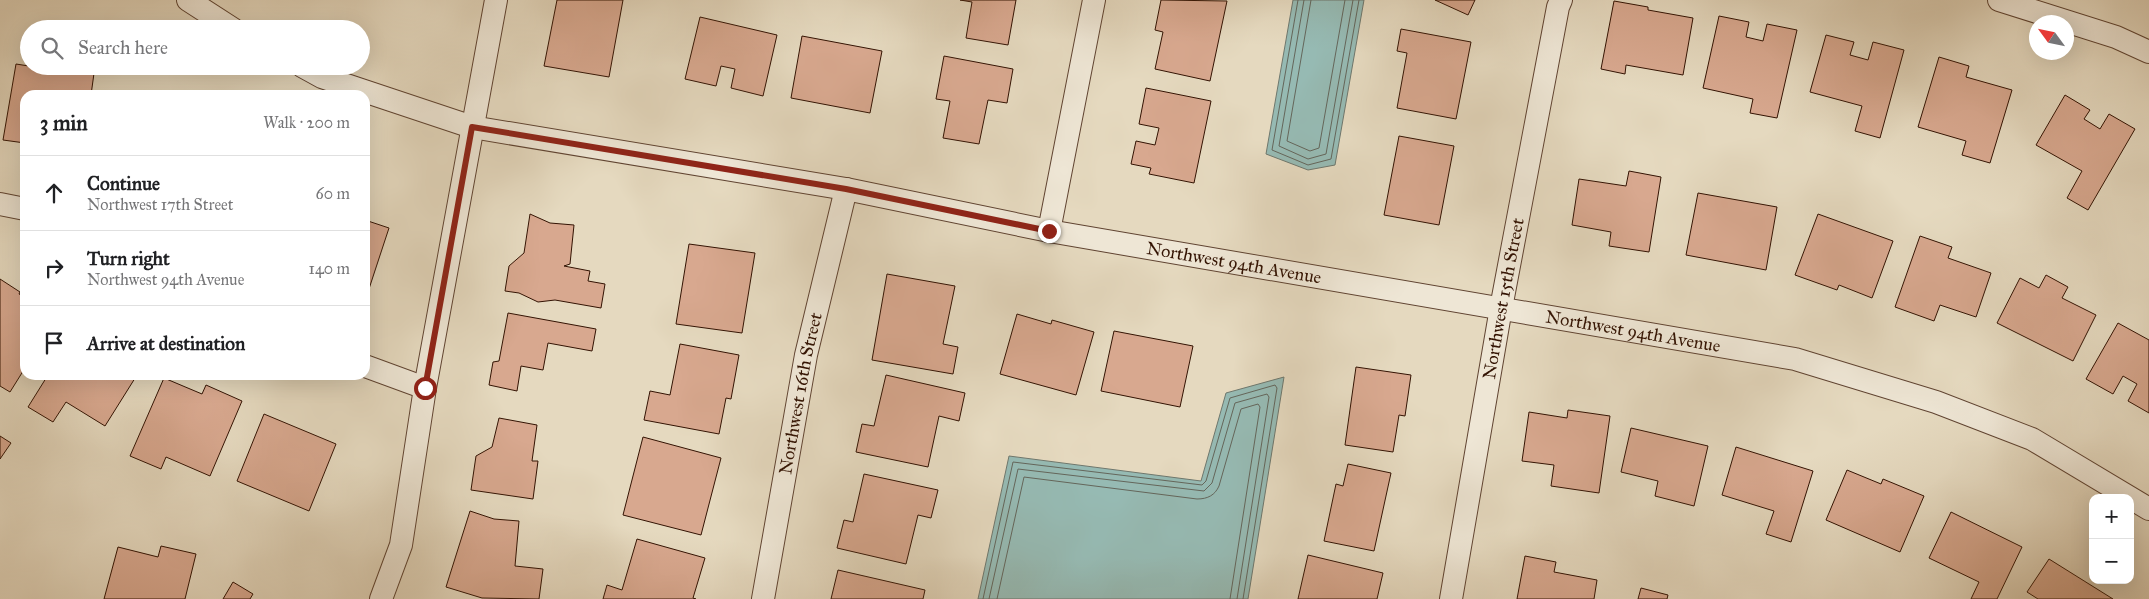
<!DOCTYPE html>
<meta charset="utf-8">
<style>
body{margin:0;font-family:"IM FELL Great Primer",serif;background:#f2f2f2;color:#202124}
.controls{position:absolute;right:15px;bottom:15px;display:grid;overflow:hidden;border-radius:10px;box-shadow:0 5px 20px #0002}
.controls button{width:45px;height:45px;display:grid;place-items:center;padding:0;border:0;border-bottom:1px solid #e0e0e0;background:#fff;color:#202124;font:25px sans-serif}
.compass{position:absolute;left:2029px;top:15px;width:45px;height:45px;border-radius:50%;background:#fff;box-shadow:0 5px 20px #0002;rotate:303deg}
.stop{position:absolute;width:15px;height:15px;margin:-11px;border:4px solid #8f2418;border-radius:50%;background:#fff}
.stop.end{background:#8f2418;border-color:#fff;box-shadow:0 1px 5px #0008}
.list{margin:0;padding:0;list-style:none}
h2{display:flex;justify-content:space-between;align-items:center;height:65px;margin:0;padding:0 20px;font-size:21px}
h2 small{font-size:16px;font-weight:400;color:#757577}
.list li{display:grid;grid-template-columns:32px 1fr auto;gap:15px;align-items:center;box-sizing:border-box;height:75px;padding:0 20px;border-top:1px solid #e0e0e0}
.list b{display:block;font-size:19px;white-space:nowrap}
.list p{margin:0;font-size:16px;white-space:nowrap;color:#757577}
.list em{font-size:16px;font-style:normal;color:#757577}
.icon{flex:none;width:28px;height:28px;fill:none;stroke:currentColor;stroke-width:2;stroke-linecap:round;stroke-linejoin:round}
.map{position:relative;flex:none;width:2149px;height:599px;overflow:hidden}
.search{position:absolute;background:#fff;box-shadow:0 5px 20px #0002;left:20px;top:20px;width:350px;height:55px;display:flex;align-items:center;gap:12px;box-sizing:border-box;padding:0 18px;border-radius:28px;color:#757577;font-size:19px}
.panel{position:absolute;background:#fff;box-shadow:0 5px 20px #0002;left:20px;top:90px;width:350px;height:290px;border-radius:15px}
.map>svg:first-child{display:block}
.water{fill:#96bab3;stroke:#6e776d}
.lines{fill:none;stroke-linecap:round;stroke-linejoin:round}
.shore{stroke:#64665b;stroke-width:1}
.building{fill:#d8a88f;stroke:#331303}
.minor-casing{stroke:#604432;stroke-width:24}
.minor{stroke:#eee6d5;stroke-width:22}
.route{stroke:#8f2418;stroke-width:6}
.labels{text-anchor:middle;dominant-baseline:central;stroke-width:5;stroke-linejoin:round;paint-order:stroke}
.street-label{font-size:18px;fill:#331303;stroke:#eee6d5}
</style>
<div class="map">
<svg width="2149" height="599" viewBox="0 0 2149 599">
<rect width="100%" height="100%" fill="#e5d9bf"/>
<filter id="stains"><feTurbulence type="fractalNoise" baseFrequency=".004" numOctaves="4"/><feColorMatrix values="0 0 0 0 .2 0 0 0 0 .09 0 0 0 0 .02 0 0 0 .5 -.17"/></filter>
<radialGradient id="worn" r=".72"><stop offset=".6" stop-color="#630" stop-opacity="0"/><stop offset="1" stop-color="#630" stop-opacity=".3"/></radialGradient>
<path class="water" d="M1293 0H1364L1335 165 1308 170 1266 154Z
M1284 377 1248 599H978L1009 456 1201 481 1226 393Z"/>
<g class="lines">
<path class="shore" d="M1298 0 1272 150 1308 165 1331 159 1359 0
M1304 0 1279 146 1308 159 1326 154 1353 0
M1311 0 1287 141 1310 151 1319 148 1345 0
M983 599 1013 462 1202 485 1206 481 1230 398 1275 385 1277 388 1243 599
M989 599 1018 469 1204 491 1212 483 1235 403 1267 394 1269 397 1237 599
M997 599 1024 477 1197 499C1208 499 1215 495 1219 486L1241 409 1258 404 1260 407 1230 599"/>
</g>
<path class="building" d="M557 0H623L609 77 544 66Z
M960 0H1016L1008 45 966 38 972 2Z
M1161 0 1227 1 1210 81 1155 69 1163 32 1155 30Z
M1435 0H1475L1468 15Z
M1614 1 1648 7V10L1693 18 1683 75 1626 65 1625 74 1601 69Z
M1719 16 1749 22 1746 37 1763 41 1767 24 1797 30 1777 118 1750 113 1753 99 1703 88Z
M700 17 777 35 763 96 731 88 735 69 721 66 716 86 685 79Z
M1401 29 1471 42 1456 119 1397 108 1407 53 1397 51Z
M1826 35 1854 42 1850 55 1868 60 1873 42 1904 50 1880 138 1855 131 1862 106 1810 92Z
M802 36 882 51 870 113 791 98Z
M944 56 1013 69 1007 103 988 100 979 144 943 138 950 101 936 99Z
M1939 57 1969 66 1966 77 2012 90 1990 163 1962 155 1966 141 1918 127Z
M16 64 67 72 68 66H95L91 95H25V143L3 140Z
M1146 88 1211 101 1194 183 1149 174 1151 168 1131 164 1136 141 1155 145 1159 128 1139 124Z
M2065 95 2090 110 2084 119 2100 129 2109 114 2135 129 2088 210 2067 198 2082 171 2036 145Z
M1399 136 1454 146 1439 225 1384 215Z
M1629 171 1661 177 1649 252 1609 246 1611 232 1572 225 1579 179 1626 186Z
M1698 193 1777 207 1766 270 1686 255Z
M530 214 550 223 574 225 570 264 564 266 590 271 588 281 605 284 601 308 555 300 538 302 519 293 505 291 509 266 524 253Z
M1818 214 1893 241 1872 298 1839 285 1837 290 1795 275Z
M365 220 389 228 365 301Z
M1920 236 1952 247 1948 258 1991 273 1976 317 1940 305 1934 321 1895 307Z
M689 244 755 253 742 333 676 324Z
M887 274 955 286 943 344 958 347 953 374 872 360Z
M2046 275 2068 287 2062 298 2096 315 2073 361 1997 323 2020 278 2039 288Z
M0 279 20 292 19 294 25 297V368L10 392 0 386Z
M508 313 596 329 592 351 548 343 543 370 521 366 517 391 489 385 493 362 499 361Z
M1017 314 1051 324 1052 320 1094 332 1076 395 1000 374Z
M2118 323 2149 340V413L2128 401 2137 384 2123 376 2113 394 2086 379Z
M1114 331 1193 346 1180 407 1101 391Z
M680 344 739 355 731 399 726 398 719 434 644 420 650 391 670 395Z
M1356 367 1411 375 1405 416 1399 415 1393 452 1345 445Z
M48 375H137L105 426 66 402 53 422 28 407Z
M886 375 965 393 959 421 939 416 928 467 856 452 862 424 874 426Z
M164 378 202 394 206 385 242 401 210 476 166 457 161 469 130 456Z
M1568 410 1610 416 1599 493 1551 486 1554 465 1522 461 1529 412 1567 418Z
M264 414 336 444 309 511 237 481Z
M499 418 537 425 532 461H538L533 499 471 490 476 456 492 447Z
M1631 428 1708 446 1694 506 1655 496 1658 481 1621 472Z
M0 436 11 443 0 459Z
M643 437 721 458 701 535 623 515Z
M1736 447 1813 471 1791 542 1766 534 1774 511 1722 495Z
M1348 464 1391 473 1374 551 1324 541 1336 484 1343 486Z
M1847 470 1881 484 1883 479 1924 496 1900 552 1826 520Z
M864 474 938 490 931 518 918 515 906 564 837 548 844 520 853 522Z
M470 511 494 519 519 521 515 566 543 569 539 599 482 598 446 587Z
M1951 512 2022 547 1997 599H1971L1979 582 1929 558Z
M637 539 705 558 693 598 696 599H603L607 585 622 590Z
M161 546 196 554 185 599H104L118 547 158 557Z
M1308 555 1383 573 1377 599H1298Z
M1525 556 1556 562 1554 572 1597 580 1594 599H1517Z
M2049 559 2113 599H2038L2027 592Z
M838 570 925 590 923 599H831Z
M233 582 253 594 250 599H223Z
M1641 588 1668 595 1667 599H1638Z"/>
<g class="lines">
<g class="minor-casing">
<g id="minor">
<path d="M188 0 233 29"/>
<path d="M1999 0 2116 37 2149 52"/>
<path id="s1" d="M302 66 322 77 472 127 846 189 1049 231 1795 359 1936 402 2032 439 2149 509"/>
<path d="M0 204 25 209"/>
<path d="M1049 231 1094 0"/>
<path d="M365 366 425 388"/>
<path d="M381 599 401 545 425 388 496 0"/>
<path id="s2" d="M763 599 806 355 846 189"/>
<path id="s3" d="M1451 599 1501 308 1558 7 1561 0"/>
</g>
</g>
<use href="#minor" class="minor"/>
</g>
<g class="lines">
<path class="route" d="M425 388 472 127 846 189 1049 231"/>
</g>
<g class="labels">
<g class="street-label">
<text stroke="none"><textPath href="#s1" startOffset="955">Northwest 94th Avenue</textPath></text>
<text stroke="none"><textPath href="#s3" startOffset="305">Northwest 15th Street</textPath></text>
<text stroke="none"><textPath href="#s1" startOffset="1360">Northwest 94th Avenue</textPath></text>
<text stroke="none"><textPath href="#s2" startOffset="209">Northwest 16th Street</textPath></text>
</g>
</g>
<rect width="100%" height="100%" filter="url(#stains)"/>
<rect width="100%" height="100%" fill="url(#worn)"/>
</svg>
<div class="controls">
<button>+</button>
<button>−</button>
</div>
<svg class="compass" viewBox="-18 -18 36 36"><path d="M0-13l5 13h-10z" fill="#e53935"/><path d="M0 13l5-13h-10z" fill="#757577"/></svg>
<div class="stop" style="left:425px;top:388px"></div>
<div class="stop end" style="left:1049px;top:231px"></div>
<div class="search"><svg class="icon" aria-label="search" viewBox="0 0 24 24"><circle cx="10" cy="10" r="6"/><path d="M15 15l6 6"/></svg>Search here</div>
<section class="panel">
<h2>3 min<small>Walk · 200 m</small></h2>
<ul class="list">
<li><svg class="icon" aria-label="ahead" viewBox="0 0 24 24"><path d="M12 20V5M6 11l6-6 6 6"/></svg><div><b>Continue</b><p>Northwest 17th Street</p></div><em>60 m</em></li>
<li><svg class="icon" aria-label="right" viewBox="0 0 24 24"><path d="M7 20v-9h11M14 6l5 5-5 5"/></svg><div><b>Turn right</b><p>Northwest 94th Avenue</p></div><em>140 m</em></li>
<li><svg class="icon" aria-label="arrive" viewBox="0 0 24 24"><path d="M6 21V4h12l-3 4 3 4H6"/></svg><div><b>Arrive at destination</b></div></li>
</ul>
</section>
</div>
